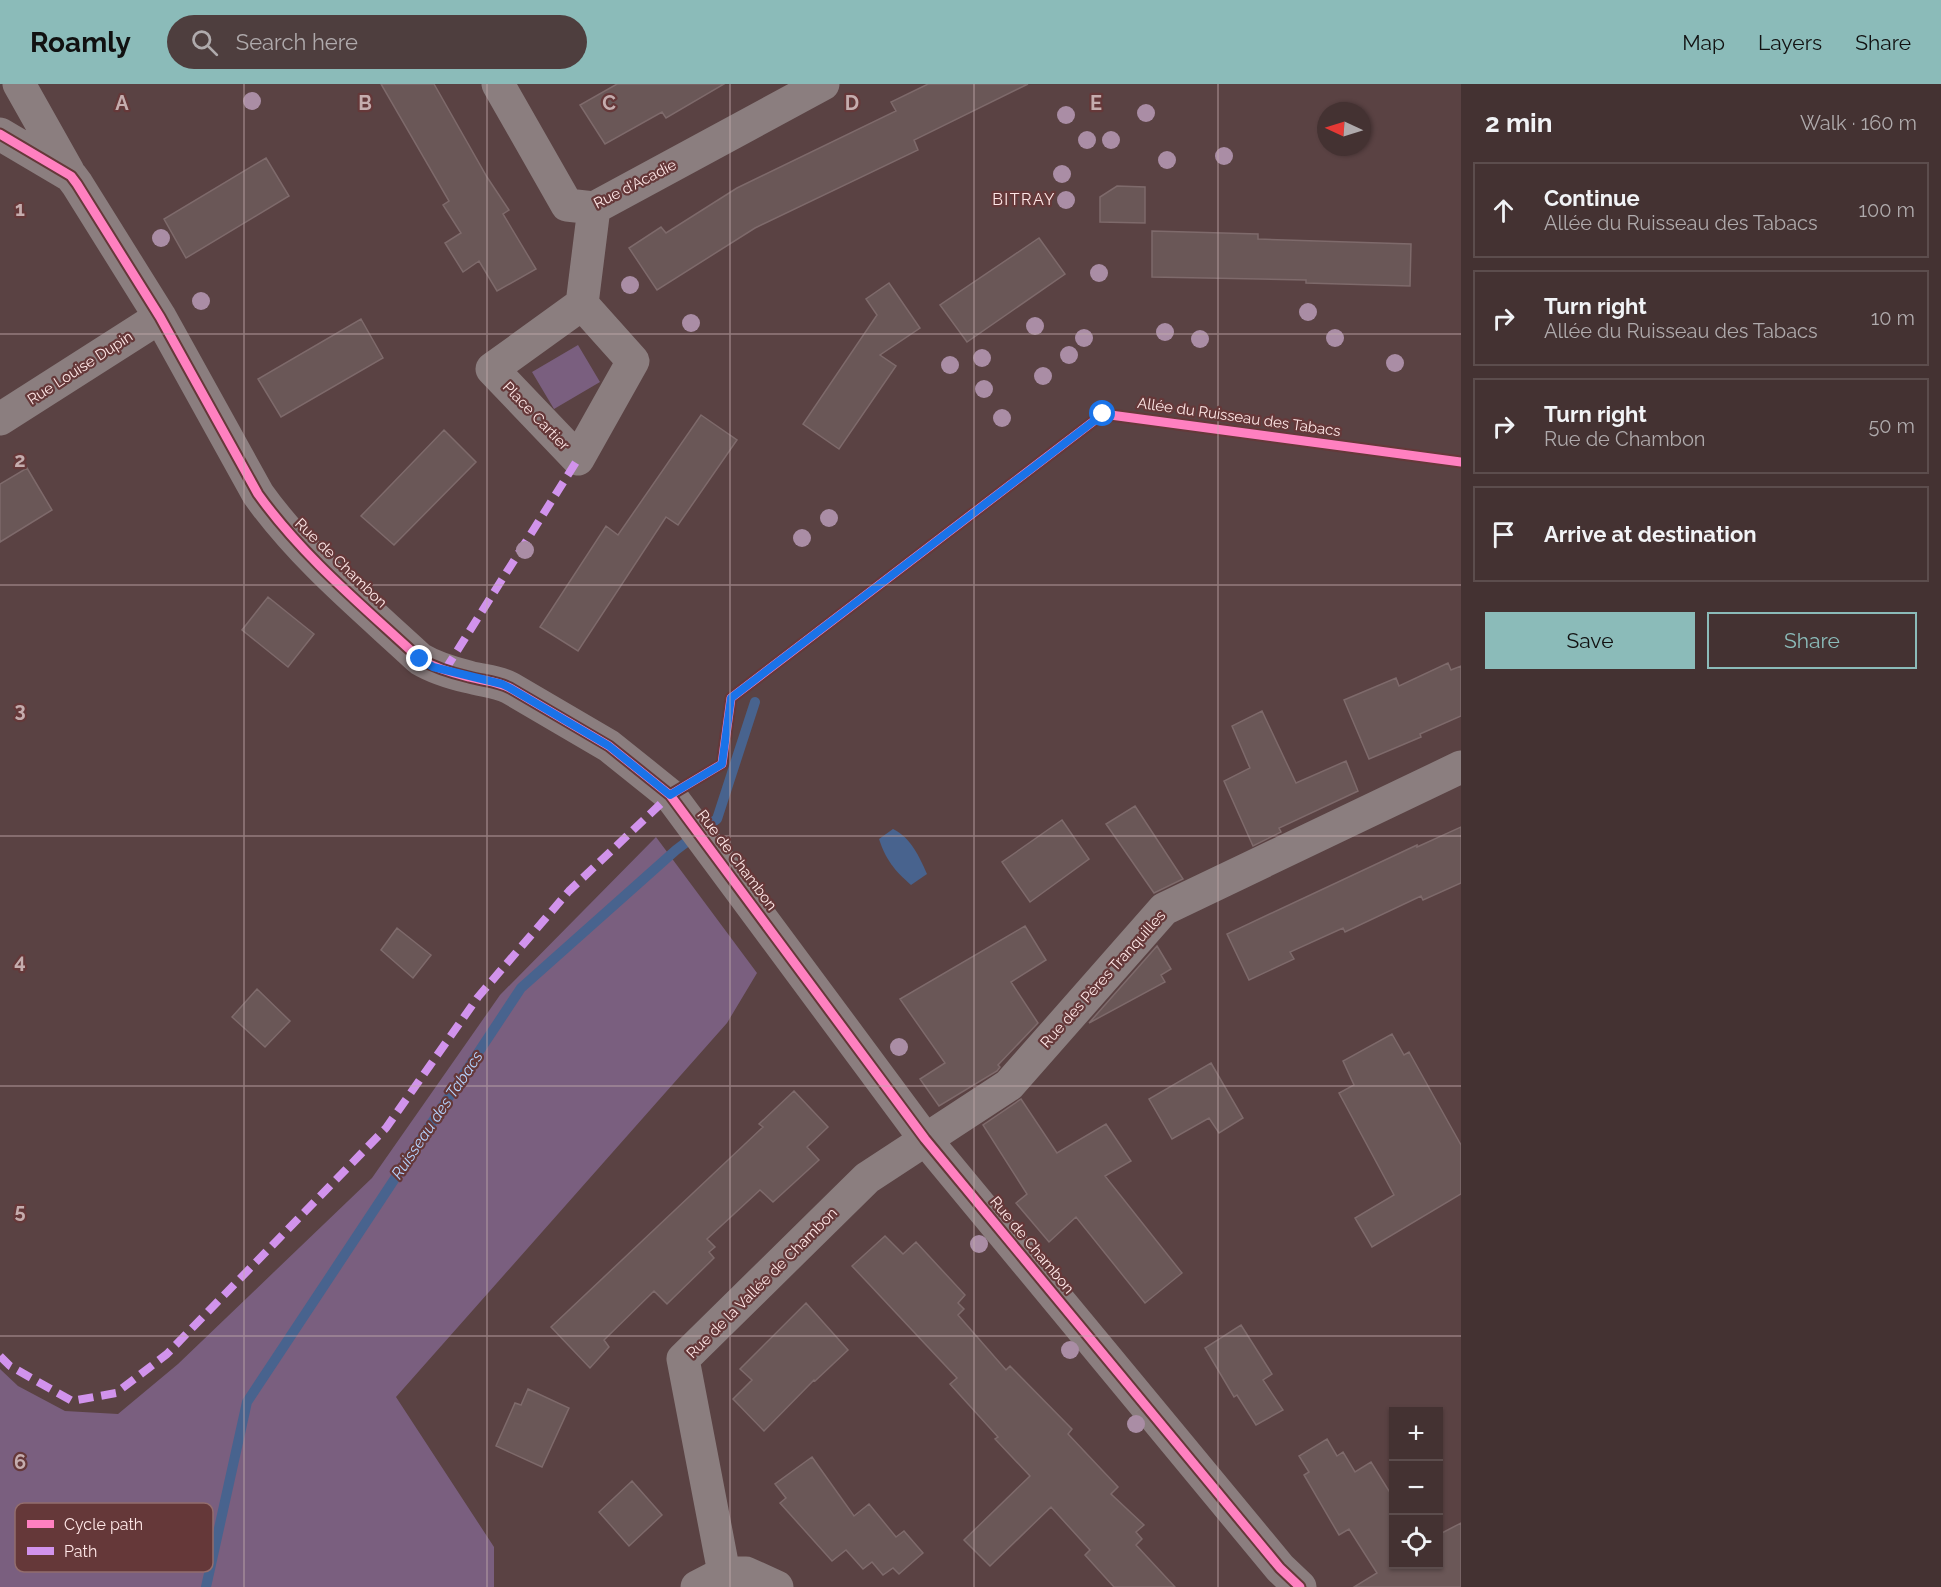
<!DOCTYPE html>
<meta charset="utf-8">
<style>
body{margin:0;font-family:Raleway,sans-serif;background:#4e3e3e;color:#f1f3f6}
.controls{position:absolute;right:18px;bottom:18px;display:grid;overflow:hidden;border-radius:0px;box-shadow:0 2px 4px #0004}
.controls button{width:54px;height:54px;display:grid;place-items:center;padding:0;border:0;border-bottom:2px solid #5c4d4d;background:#443232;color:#f1f3f6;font:30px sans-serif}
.compass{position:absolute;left:1317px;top:18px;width:54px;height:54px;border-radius:50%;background:#443232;box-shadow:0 2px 4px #0004;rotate:274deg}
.stop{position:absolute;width:18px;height:18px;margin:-14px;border:4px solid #1a73e8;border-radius:50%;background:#fff}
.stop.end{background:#1a73e8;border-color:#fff;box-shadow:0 2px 6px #0008}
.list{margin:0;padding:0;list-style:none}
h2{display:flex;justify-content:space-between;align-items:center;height:78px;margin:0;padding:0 24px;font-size:26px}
h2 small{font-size:20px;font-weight:400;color:#afaaac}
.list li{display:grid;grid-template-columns:39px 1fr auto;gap:18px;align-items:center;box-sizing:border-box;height:96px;margin:0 12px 12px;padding:0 12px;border:2px solid #5c4d4d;border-radius:0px}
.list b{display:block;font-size:22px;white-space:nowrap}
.list p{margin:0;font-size:20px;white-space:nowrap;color:#afaaac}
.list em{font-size:20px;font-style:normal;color:#afaaac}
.actions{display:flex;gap:12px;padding:18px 24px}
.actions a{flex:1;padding:14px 0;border:2px solid #8bbbb9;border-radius:0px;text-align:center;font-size:21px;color:#8bbbb9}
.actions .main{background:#8bbbb9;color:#111}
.icon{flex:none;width:33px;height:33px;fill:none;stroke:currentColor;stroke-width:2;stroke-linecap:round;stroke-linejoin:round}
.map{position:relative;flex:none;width:1461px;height:1503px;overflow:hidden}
header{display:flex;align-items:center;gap:36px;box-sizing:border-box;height:84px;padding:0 30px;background:#8bbbb9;color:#111}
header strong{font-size:28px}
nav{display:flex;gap:33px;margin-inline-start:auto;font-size:21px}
.search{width:420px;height:54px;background:#4e3e3e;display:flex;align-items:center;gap:15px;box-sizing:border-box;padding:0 21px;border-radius:33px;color:#afaaac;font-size:22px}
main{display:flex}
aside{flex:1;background:#443232}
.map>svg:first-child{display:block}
.green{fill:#7a5f7f}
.water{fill:#48638e}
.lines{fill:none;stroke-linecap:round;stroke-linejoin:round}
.stream{stroke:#48638e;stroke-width:10}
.building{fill:#6a5757;stroke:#7e6a6b;stroke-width:1.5}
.path{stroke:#8b7d7e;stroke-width:4;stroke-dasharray:4.5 3;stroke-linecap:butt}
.street{stroke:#8b7e7f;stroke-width:33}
.quiet{stroke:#d193ec;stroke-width:8;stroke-dasharray:15 8;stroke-linecap:butt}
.cycleway-casing{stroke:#653839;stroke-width:13}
.cycleway{stroke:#ff80c0;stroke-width:9}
.tree{fill:#aa8da5}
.route{stroke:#1a73e8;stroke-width:8}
.grid{fill:none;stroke:#c5adae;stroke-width:1.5;stroke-opacity:0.55}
.labels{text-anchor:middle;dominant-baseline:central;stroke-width:4.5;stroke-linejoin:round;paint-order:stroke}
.street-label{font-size:15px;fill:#ffe7e7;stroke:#653839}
.neighbourhood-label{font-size:16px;letter-spacing:1.5px;fill:#ffe7e7;stroke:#653839}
.water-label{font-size:16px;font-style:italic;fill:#b5d3fe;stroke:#653839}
.key{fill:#653839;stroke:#936d6d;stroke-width:1.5}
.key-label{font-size:16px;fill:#ffe7e7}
.grid-label{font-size:20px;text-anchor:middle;font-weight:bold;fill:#c5adae;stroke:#653839;stroke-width:4.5;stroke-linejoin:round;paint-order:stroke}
</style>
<header>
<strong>Roamly</strong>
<div class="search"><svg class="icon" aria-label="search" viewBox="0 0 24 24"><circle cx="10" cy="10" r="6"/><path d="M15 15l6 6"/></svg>Search here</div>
<nav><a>Map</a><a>Layers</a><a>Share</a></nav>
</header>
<main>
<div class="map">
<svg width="1461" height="1503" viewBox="0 0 1461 1503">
<rect width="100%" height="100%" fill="#5a4243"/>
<path class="green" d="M578 261 600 298 554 325 532 288Z
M656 753 757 889 727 939 396 1313 494 1463V1503H0V1285L18 1302 65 1327 118 1330 178 1280 372 1094 500 911Z"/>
<path class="water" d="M893 745C911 754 919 772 927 790L911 801C894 786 886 776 879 755Z"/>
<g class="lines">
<path class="stream" d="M206 1503 247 1318 521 904 676 766 717 735 755 618"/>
</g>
<path class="building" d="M381 0H434L487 93 509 126 503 130 536 185 497 207 479 177 463 188 445 159 461 149 443 121 449 117Z
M617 0H724L666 34 662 28 605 60 580 21Z
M928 0H1028L914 56 918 66 755 144 657 206 629 164 661 143 666 149 737 104 896 27 891 18Z
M266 74 289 112 186 174 164 135Z
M1117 102 1145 103V139L1100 138V113Z
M1152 147 1258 150V155L1411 160 1410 202 1306 199V196L1152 193Z
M1039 154 1065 190 967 258 940 221Z
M889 199 920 244 880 271 896 282 839 365 803 340 877 231 866 215Z
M361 235 383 274 281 333 258 295Z
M701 331 737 356 678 441 666 433 578 567 540 543 606 442 618 451Z
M444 346 476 378 394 461 361 432Z
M27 384 52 426 0 458V400Z
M268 513 314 550 288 583 242 546Z
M1448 579 1451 586 1461 582V632L1420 650 1421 653 1369 675 1344 616 1396 594 1399 602Z
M1262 627 1296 699 1346 677 1358 707 1279 744 1281 748 1253 762 1224 697 1250 684 1232 642Z
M1135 722 1183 795 1154 809 1106 740Z
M1062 736 1089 775 1030 818 1002 778Z
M1461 743V799L1423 816 1421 812 1345 848 1343 844 1290 868 1294 875 1249 896 1227 850 1417 761V763Z
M1025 842 1046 876 1011 898 1038 939 998 981 1000 983 997 987 939 1022 920 995 945 979 900 915Z
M397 844 431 871 413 894 381 866Z
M1157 862 1171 885 1161 891 1165 898 1089 939Z
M257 905 290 937 265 963 232 933Z
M1392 950 1404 971 1409 968 1461 1061V1110L1372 1163 1355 1134 1394 1111 1339 1009 1354 1001 1343 977Z
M1211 979 1243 1034 1219 1049 1209 1034 1172 1055 1149 1015Z
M794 1007 828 1043 807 1063 819 1076 773 1118 760 1106 707 1155 715 1163 709 1168 714 1174 667 1220 654 1207 604 1256 609 1263 590 1284 551 1243 763 1043 759 1040Z
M1021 1015 1057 1069 1106 1040 1131 1077 1105 1092 1182 1189 1145 1219 1076 1133 1049 1158 1016 1119 1027 1110 983 1041Z
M885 1152 903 1170 916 1158 965 1211 958 1219 964 1225 958 1231 1006 1286 1010 1282 1072 1345 1068 1350 1118 1403 1111 1410 1144 1441 1136 1448 1142 1455 1136 1461 1175 1503H1114L1085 1471 1090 1466 1051 1423 990 1482 964 1456 1030 1392 995 1355 998 1353 950 1300 957 1294 852 1182Z
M806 1219 848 1266 815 1297 814 1296 764 1347 733 1315 752 1296 740 1285Z
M1241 1241 1272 1290 1263 1296 1283 1326 1256 1341 1237 1311 1234 1313 1205 1264Z
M528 1305 569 1324 542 1383 496 1362 515 1319 521 1321Z
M1327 1355 1337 1372 1343 1368 1355 1388 1371 1378 1394 1415V1480H1438V1451L1461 1439V1503H1354L1377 1489 1349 1445 1339 1451 1304 1391 1309 1388 1299 1372Z
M812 1373 854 1432 869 1420 896 1453 904 1447 923 1469 899 1490 893 1484 883 1491 872 1478 863 1485 846 1466 832 1477 780 1419 786 1414 775 1400Z
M632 1397 662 1431 629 1462 599 1428Z"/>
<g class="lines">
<path class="path" d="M701 693 722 680 731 614 1103 330 1461 378"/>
<path class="street" d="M19 0 68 87
M498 0 567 121 594 124 823 0
M0 50 71 92 77 100 160 233 258 410C303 473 364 523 420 575 435 584 452 589 469 593 483 597 497 597 510 604L609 662 670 711 925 1055 1280 1484 1300 1503
M582 220 633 277 578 375 492 285 582 220 594 124
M0 335 160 233
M724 1489 683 1275 867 1094 1009 1001 1164 825 1461 683
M697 1503 724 1489H746L777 1503"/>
<path class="quiet" d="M445 586 578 375
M0 1272 10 1282 72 1317 116 1309 167 1270 386 1044 478 913 569 807 670 711"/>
<g class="cycleway-casing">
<path id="cycleway" d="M0 50 71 92 77 100 160 233 258 410C303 473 364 523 420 575 435 584 452 589 469 593 483 597 497 597 510 604L609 662 670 711 925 1055 1280 1484 1300 1503
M670 711 722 680 731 614 1103 330 1461 378"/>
</g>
<use href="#cycleway" class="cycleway"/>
</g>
<g class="tree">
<circle cx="252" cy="17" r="9"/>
<circle cx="1146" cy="29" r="9"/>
<circle cx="1066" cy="31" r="9"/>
<circle cx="1087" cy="56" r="9"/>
<circle cx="1111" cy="56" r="9"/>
<circle cx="1224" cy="72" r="9"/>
<circle cx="1167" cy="76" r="9"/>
<circle cx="1062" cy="90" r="9"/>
<circle cx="1066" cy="116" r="9"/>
<circle cx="161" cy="154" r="9"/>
<circle cx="1099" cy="189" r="9"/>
<circle cx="630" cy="201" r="9"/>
<circle cx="201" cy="217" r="9"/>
<circle cx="1308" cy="228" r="9"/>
<circle cx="691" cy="239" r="9"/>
<circle cx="1035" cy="242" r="9"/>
<circle cx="1165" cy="248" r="9"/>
<circle cx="1084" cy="254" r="9"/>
<circle cx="1335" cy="254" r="9"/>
<circle cx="1200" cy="255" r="9"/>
<circle cx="1069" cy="271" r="9"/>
<circle cx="982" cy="274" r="9"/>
<circle cx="1395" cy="279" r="9"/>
<circle cx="950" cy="281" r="9"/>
<circle cx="1043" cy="292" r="9"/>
<circle cx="984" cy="305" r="9"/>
<circle cx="1002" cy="334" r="9"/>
<circle cx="829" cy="434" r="9"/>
<circle cx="802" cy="454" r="9"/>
<circle cx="525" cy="466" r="9"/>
<circle cx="899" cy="963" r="9"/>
<circle cx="979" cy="1160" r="9"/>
<circle cx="1070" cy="1266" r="9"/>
<circle cx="1136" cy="1340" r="9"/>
</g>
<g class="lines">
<path class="route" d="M420 575 433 583 502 600 510 604 609 662 670 711 722 680 731 614 1103 330"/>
</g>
<path class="grid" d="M244 0V1503M487 0V1503M730 0V1503M974 0V1503M1218 0V1503M0 250H1461M0 501H1461M0 752H1461M0 1002H1461M0 1252H1461"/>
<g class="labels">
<g class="street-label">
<text transform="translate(635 100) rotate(-27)">Rue d'Acadie</text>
<text transform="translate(80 284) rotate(-33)">Rue Louise Dupin</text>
<text transform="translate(536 332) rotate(46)">Place Cartier</text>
<text transform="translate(1239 333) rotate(8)">Allée du Ruisseau des Tabacs</text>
<text transform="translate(341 479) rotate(44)">Rue de Chambon</text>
<text transform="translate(737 776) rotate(53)">Rue de Chambon</text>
<text transform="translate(1103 895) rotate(-48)">Rue des Pères Tranquilles</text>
<text transform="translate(1032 1161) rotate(50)">Rue de Chambon</text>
<text transform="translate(762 1199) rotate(-45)">Rue de la Vallée de Chambon</text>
</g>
<g class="neighbourhood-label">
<text x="1024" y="115">BITRAY</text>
</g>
<g class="water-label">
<text transform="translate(437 1031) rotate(-56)">Ruisseau des Tabacs</text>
</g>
</g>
<rect x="15" y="1419" width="198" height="69" rx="9" class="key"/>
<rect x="27" y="1436" width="27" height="8" fill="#ff80c0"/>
<rect x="27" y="1463" width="27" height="8" fill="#d193ec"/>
<g class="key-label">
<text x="64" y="1446">Cycle path</text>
<text x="64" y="1473">Path</text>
</g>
<g class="grid-label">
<text x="122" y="26">A</text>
<text x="365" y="26">B</text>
<text x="609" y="26">C</text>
<text x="852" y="26">D</text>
<text x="1096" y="26">E</text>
<text x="20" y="132">1</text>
<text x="20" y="383">2</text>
<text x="20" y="633">3</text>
<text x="20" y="884">4</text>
<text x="20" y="1134">5</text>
<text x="20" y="1385">6</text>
</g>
</svg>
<div class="controls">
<button>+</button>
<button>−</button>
<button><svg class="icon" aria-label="locate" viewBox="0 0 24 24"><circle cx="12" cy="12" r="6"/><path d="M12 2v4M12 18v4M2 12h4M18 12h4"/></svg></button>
</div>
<svg class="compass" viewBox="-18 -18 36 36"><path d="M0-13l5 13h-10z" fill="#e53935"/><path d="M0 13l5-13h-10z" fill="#afaaac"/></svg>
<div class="stop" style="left:1103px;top:330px"></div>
<div class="stop end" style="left:420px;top:575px"></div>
</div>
<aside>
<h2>2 min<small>Walk · 160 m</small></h2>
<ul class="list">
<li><svg class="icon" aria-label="ahead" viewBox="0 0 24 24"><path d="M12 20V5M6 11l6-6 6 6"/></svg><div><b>Continue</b><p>Allée du Ruisseau des Tabacs</p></div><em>100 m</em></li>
<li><svg class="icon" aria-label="right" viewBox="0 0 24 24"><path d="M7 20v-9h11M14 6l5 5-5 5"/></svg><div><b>Turn right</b><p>Allée du Ruisseau des Tabacs</p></div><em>10 m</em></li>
<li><svg class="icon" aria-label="right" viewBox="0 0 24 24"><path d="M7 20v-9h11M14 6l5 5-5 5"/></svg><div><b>Turn right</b><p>Rue de Chambon</p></div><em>50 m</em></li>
<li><svg class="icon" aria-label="arrive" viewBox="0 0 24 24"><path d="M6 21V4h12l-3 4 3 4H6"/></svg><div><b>Arrive at destination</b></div></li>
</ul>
<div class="actions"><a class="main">Save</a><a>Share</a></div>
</aside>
</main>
